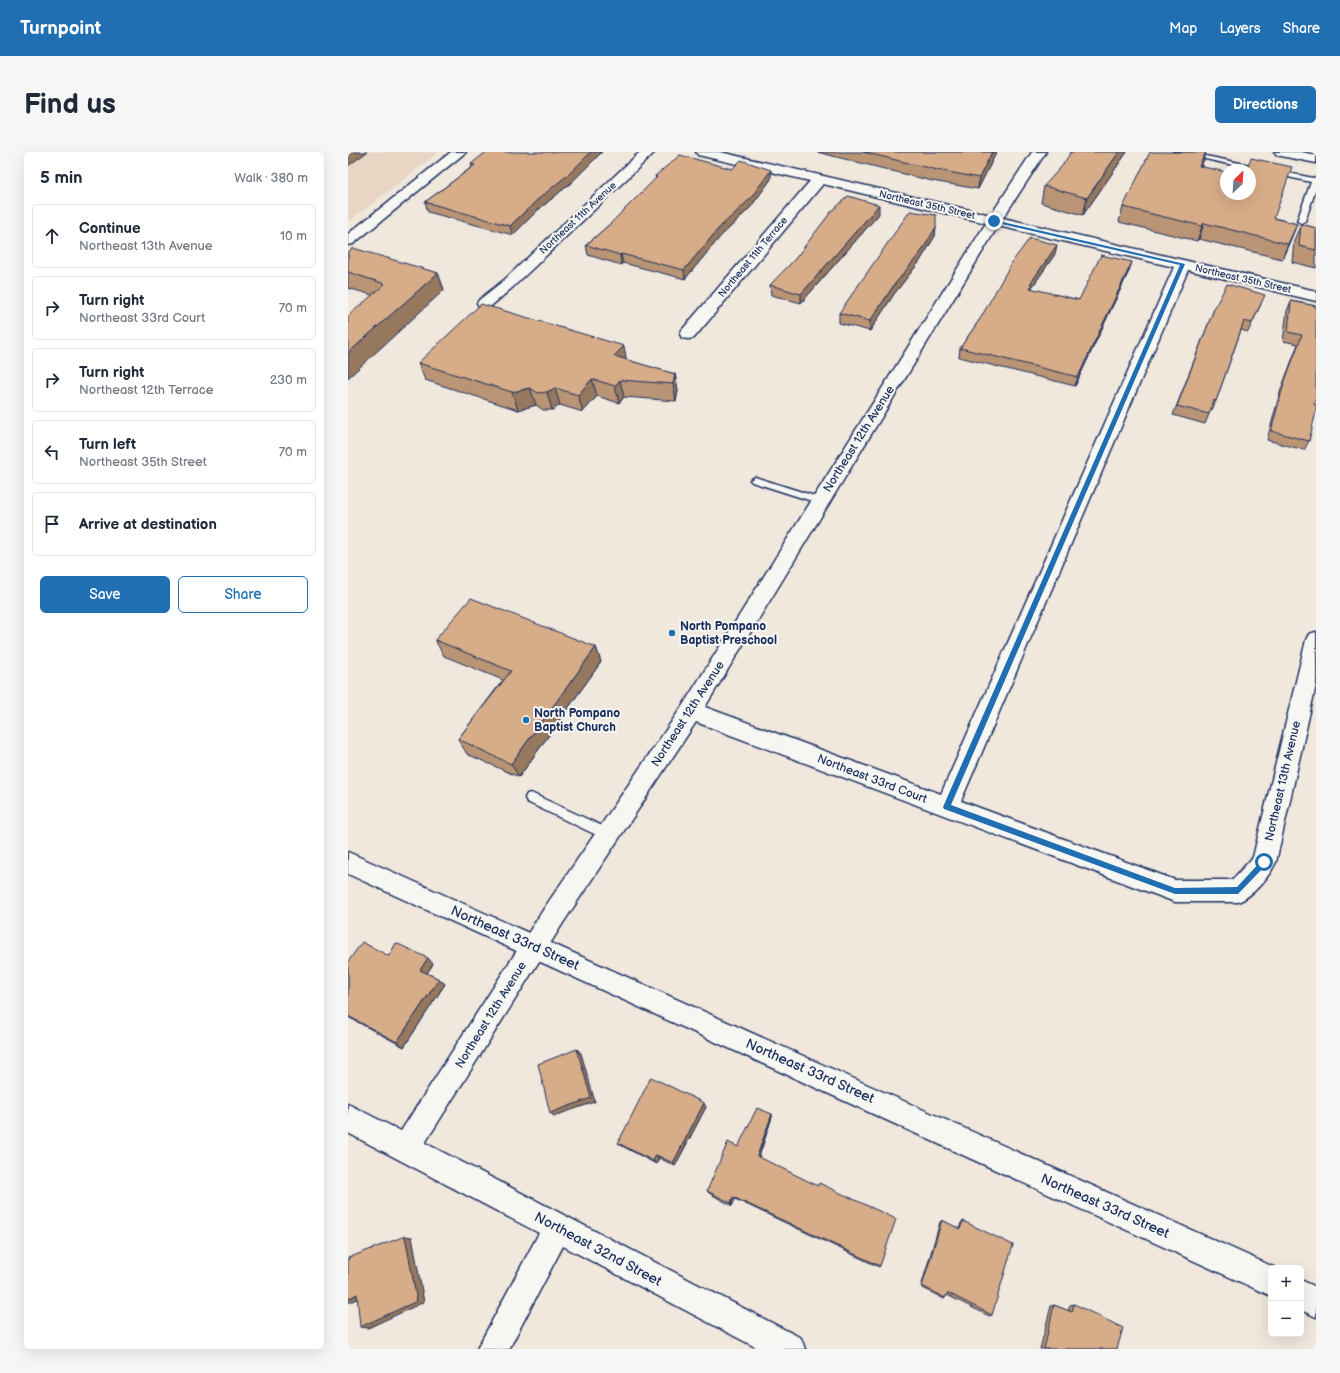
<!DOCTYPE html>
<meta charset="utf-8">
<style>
body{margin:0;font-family:"Balsamiq Sans",sans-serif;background:#f6f6f7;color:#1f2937}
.controls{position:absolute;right:12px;bottom:12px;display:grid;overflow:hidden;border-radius:6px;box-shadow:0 4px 16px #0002}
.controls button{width:36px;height:36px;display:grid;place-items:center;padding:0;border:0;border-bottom:1px solid #e0e1e3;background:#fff;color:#1f2937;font:20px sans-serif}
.compass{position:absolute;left:872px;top:12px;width:36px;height:36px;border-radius:50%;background:#fff;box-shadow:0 4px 16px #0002;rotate:25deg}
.stop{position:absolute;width:12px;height:12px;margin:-9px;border:3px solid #1f6fb2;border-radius:50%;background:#fff}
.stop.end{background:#1f6fb2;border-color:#fff;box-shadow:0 1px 4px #0008}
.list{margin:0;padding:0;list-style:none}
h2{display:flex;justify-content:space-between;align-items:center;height:52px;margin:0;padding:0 16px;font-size:17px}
h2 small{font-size:13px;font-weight:400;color:#747a83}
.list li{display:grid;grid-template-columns:26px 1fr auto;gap:12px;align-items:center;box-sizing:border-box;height:64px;margin:0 8px 8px;padding:0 8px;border:1px solid #e0e1e3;border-radius:6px}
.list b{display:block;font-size:15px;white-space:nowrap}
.list p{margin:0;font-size:13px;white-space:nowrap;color:#747a83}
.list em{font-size:13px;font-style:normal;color:#747a83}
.actions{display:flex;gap:8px;padding:12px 16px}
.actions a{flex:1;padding:9px 0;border:1px solid #1f6fb2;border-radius:6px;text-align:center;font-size:14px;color:#1f6fb2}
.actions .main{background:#1f6fb2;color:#fff}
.icon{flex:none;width:22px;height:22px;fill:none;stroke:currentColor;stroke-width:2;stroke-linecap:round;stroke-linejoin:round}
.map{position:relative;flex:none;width:968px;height:1197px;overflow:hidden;border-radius:6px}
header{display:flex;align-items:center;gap:24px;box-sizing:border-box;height:56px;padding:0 20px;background:#1f6fb2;color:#fff}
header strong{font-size:19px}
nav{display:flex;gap:22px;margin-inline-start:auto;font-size:14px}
.intro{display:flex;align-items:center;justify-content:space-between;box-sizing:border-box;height:96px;padding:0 24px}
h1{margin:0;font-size:28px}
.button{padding:10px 18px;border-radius:6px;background:#1f6fb2;color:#fff;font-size:14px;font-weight:700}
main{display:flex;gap:24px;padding:0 24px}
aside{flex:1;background:#fff;border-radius:6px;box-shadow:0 4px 16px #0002}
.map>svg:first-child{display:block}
.built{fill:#e8d5c4}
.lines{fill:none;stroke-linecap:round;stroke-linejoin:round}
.service-casing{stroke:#1b2f5e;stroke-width:3}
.minor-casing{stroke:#1b2f5e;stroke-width:3}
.tertiary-casing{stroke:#1b2f5e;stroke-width:3}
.primary-casing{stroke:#1b2f5e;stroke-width:3}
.service{fill:#f6f6f2;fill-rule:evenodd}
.minor{fill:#f6f6f2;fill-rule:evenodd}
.tertiary{fill:#f6f6f2;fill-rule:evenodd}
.primary{fill:#f6f6f2;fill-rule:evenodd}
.wall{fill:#b99475;stroke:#1b2f5e}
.shaded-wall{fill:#96785f;stroke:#1b2f5e}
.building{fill:#d7ac88;stroke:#1b2f5e}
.route{fill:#1f6fb2}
.poi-dot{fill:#1f6fb2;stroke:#f6f6f2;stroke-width:1.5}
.labels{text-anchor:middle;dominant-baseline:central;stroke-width:4;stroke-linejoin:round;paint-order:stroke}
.far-street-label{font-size:10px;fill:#1b2f5e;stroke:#f6f6f2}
.street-label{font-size:12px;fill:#1b2f5e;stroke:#f6f6f2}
.poi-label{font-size:12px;font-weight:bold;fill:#1b2f5e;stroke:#f6f6f2;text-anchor:start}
.near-street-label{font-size:14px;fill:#1b2f5e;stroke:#f6f6f2}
</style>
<header>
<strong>Turnpoint</strong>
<nav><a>Map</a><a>Layers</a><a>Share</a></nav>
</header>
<div class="intro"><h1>Find us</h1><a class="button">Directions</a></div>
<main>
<aside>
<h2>5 min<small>Walk · 380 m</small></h2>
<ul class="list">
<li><svg class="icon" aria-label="ahead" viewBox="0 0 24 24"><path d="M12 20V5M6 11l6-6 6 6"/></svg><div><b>Continue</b><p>Northeast 13th Avenue</p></div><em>10 m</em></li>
<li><svg class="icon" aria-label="right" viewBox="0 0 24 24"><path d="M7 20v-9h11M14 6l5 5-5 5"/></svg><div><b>Turn right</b><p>Northeast 33rd Court</p></div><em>70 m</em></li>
<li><svg class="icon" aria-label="right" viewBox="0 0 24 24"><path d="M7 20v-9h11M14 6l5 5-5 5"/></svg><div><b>Turn right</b><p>Northeast 12th Terrace</p></div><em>230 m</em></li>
<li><svg class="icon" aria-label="left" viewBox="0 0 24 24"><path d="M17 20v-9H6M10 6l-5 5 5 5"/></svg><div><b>Turn left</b><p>Northeast 35th Street</p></div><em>70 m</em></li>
<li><svg class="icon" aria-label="arrive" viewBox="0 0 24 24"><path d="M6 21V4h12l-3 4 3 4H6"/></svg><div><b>Arrive at destination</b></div></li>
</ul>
<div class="actions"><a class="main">Save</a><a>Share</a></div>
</aside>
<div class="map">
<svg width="968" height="1197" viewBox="0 0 968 1197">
<rect width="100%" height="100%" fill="#f0e7dd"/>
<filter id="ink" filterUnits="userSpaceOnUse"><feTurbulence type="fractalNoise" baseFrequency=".025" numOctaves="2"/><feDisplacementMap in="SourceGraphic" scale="8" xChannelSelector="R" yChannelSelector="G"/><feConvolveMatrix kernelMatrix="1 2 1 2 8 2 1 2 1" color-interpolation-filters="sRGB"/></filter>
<g filter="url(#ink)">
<path class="built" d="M0 0H91L0 70Z"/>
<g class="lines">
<g class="service-casing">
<path id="service" d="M825 0H838L965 26 968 25V37L957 69 953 71 949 69 963 30Z
M407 325 476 347 478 349 473 352 404 330 402 328Z
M183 641 265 679 267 683 265 687 261 688 257 687 179 650 177 646 179 642Z"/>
</g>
<g class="minor-casing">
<path id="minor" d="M103 0H118L5 92 0 93V82Z
M292 0H307L165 135 143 154H131L129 151 131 148 155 129Z
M348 0H372L643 63 684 0H698L655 66 968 139V149L840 118 613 649 827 728H884L905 705 958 488 961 482 968 480V533L928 710C921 725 905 744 890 750H827L348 570 215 771 77 991 453 1186 457 1197H411L215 1094 161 1197H129L191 1081 0 981V952L53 979 197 755 335 553 638 71 475 32 346 186 340 187 334 186 332 182 334 178 462 29 350 3ZM650 74 826 115 593 642 357 555Z"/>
</g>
<g class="tertiary-casing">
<path id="tertiary" d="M0 700 928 1116H923V1144L0 722Z
M953 1128 968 1135V1165L953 1158Z"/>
</g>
<g class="primary-casing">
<path id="primary" d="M926 0H953L968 3V11L928 3Z"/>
</g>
<use href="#service" class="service"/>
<use href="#minor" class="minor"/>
<use href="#tertiary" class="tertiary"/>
<use href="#primary" class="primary"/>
</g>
<path class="wall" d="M469 0H649L646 5 630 37 584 29Z
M779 0 735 63 693 51 696 34Z
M123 12 224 30 190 58 165 83 80 60 77 50 124 15Z
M854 13V15L926 66 949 72 934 107 851 87 849 89 771 70 775 55Z
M384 17 423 27 402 56 372 85 337 127 275 111 273 113 240 103 238 93 262 72 308 27 307 24Z
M531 62 453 151 423 143 422 133Z
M953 72 968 76V116L944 110 946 88Z
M588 75 587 84 572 109 546 142 522 179 491 171V161Z
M0 100 90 121 96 138 24 143 0 136Z
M707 102 683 137 731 148 781 119 727 234 611 205 612 196 632 167Z
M943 149 968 154 966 252 961 289 956 298 919 288 932 240 950 192 935 189 939 159Z
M913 152 900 180 893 178 868 249 864 258 863 257 857 272 825 263 866 157Z
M279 208 327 222 330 239 328 249 276 245 271 251 249 244 235 260 212 253 204 258H195L188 253 170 258 77 228 70 211Z
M87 488 248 495 253 510 171 625 119 602 110 587 155 528 96 504Z
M41 804 85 812 79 821 91 827 97 832 56 895 0 865V810Z
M358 955 327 1014 311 1006 308 1012 274 994 270 991Z
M424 962V965L411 1005 532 1114 531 1115 387 1047 384 1054 361 1041 359 1039 390 995Z
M594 1068 611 1077 613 1071 615 1069 644 1163 641 1164 599 1143 597 1146 596 1147 573 1135 592 1070Z
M726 1152 769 1197H692L703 1154 706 1153 720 1159 722 1153Z"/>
<path class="shaded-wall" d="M0 0H19L0 14Z
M243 0H254L224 30 190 58 165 83 162 74 188 49Z
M644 0H649L646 5 630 37 631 26Z
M771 0H779L735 63 739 46Z
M858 0 854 13 847 29 851 14Z
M423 18V27L402 56 372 85 337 127 336 118 371 76Z
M531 53V62L453 151V142Z
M856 71 851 87 849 89 854 74Z
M949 72 943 87 934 107 940 92Z
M588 75 587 84 572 109 546 142 522 179V169L546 133Z
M709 93 707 102 680 141 682 132Z
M273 102 275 111 273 113 272 103Z
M784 110 781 119 727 234 730 225Z
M90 121 96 138 0 226V201Z
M276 194 279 211 266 204Z
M327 222 330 239 328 249 325 232Z
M244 227 249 244 235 260 230 243Z
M272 228 276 245 271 251 267 234Z
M182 236 188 253 170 258 164 240Z
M207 236 212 253 204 258 199 240Z
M248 495 253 510 171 625 163 612Z
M80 806 85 812 78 823 72 818Z
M91 827 97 832 56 895 49 890Z
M229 897 233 901 247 950 206 964 202 961Z
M356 951 358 955 327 1014 325 1011Z
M424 962V965L410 1007 409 1004Z
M308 1003 311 1006 308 1012 305 1009Z
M385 1045 387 1047 384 1054 383 1051Z
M57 1084 64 1085 76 1150 20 1176 12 1175Z
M9 1142 17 1143 0 1151V1147Z"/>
<path class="building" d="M138 0H243L222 21 188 49 162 74 77 50 127 13 123 12Z
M515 0H644L631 26 585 17Z
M723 0H771L739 46 696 34 714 14Z
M802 0H858L851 14 878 20V42H902V18H898L903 6 944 15 926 66 949 72 940 92 856 71 854 74 775 55Z
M332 3 384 17 393 8 423 18 402 47 371 76 336 118 273 102 272 103 238 93 262 72 309 25 307 24Z
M500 44 531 53 453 142 422 133 447 107 483 60Z
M562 59 588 63V75L573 100 546 133 522 169 491 161Z
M953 72 968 76V98L951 94Z
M682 86 709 93 682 132H684L682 136 731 148 753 103 784 110 730 225 612 196 632 167 664 110Z
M5 96 90 121 0 201V164L37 132 0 120V100Z
M879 132 917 143 904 171 896 169 868 249 866 248 861 262 829 254 866 157Z
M943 149 968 154V247L966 252H968V259L961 289 923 279 936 231 954 183 940 180Z
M133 152 276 194 266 204 327 222 325 232 272 228 267 234 244 227 230 243 207 236 199 240 190 241 182 236 164 240 70 211Z
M123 446 248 495 163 612 110 587 163 519 87 488Z
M14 790 41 804 48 791 80 806 72 818 91 827 49 890 0 864V832L1 831H0V810Z
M229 897 243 946 202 961 190 912Z
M303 925 356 951 325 1011 308 1003 305 1009 270 991Z
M409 956 424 962 409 1004 470 1034 471 1031 548 1067 532 1114 385 1045 383 1051 359 1039 380 990 390 995Z
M594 1068 612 1077 615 1069 665 1093 644 1163 600 1141 597 1146 574 1134Z
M57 1084 69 1149 12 1175 9 1142 0 1147V1106Z
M726 1152 775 1176 769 1197H696L706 1153 724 1160Z"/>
</g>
<path class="route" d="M646 68 837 112 603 653 827 736 889 735 914 708H919V712L890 742H827L596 657 595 655 832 113 645 70Z"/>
<g class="poi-dot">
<circle cx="324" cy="481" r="4"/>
<circle cx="178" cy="568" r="4"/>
</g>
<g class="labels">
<g class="far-street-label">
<text transform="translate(579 53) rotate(13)">Northeast 35th Street</text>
<text transform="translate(230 66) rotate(-43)">Northeast 11th Avenue</text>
<text transform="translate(405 105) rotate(-50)">Northeast 11th Terrace</text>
<text transform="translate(895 127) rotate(13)">Northeast 35th Street</text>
</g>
<g class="street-label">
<text transform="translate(511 287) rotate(-58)">Northeast 12th Avenue</text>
<text transform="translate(340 562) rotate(-57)">Northeast 12th Avenue</text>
<text transform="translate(524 627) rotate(21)">Northeast 33rd Court</text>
<text transform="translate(935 629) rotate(-77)">Northeast 13th Avenue</text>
<text transform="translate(143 863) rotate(-58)">Northeast 12th Avenue</text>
</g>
<g class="poi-label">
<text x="332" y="474">North Pompano<tspan x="332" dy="14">Baptist Preschool</tspan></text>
<text x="186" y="561">North Pompano<tspan x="186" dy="14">Baptist Church</tspan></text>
</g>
<g class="near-street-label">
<text transform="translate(167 786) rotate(24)">Northeast 33rd Street</text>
<text transform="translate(462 919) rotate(24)">Northeast 33rd Street</text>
<text transform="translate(757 1054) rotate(24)">Northeast 33rd Street</text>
<text transform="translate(250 1097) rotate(28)">Northeast 32nd Street</text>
</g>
</g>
</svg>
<div class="controls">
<button>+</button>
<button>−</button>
</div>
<svg class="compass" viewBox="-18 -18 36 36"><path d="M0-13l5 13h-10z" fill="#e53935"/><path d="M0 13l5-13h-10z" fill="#747a83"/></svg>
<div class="stop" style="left:916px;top:710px"></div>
<div class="stop end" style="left:646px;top:69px"></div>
</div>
</main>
